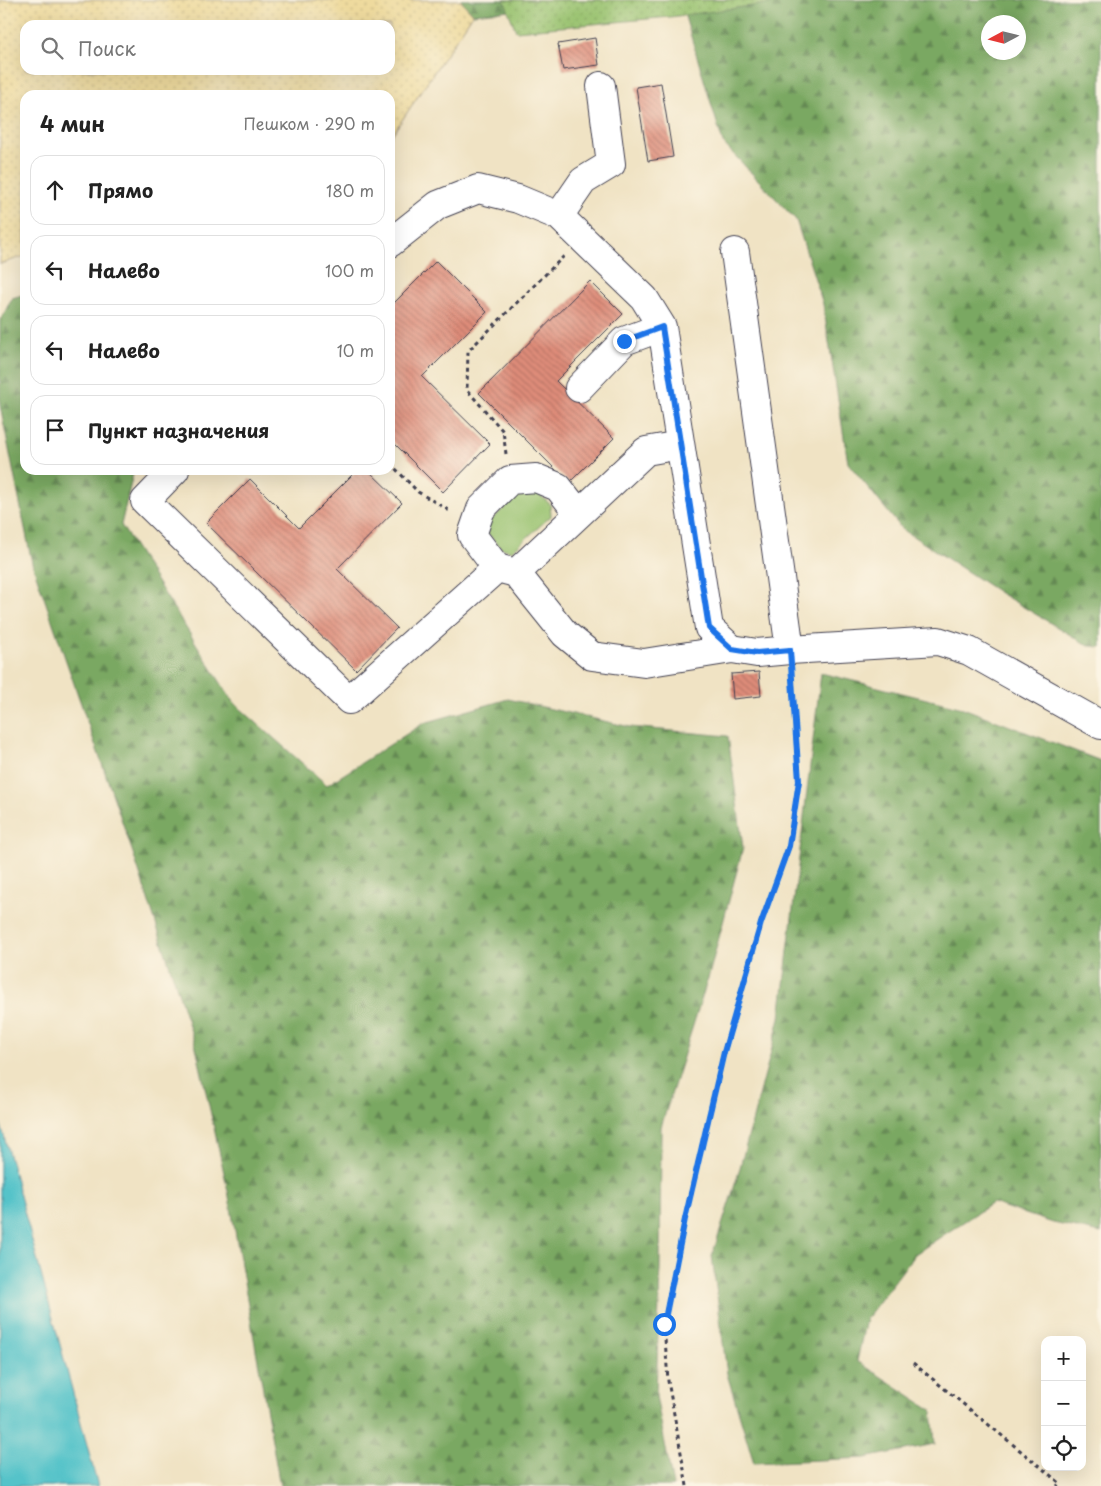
<!DOCTYPE html>
<html lang="ru">
<meta charset="utf-8">
<style>
body{margin:0;font-family:"Playpen Sans",sans-serif;background:#f6f6f6;color:#222}
.controls{position:absolute;right:15px;bottom:15px;display:grid;overflow:hidden;border-radius:10px;box-shadow:0 5px 20px #0002}
.controls button{width:45px;height:45px;display:grid;place-items:center;padding:0;border:0;border-bottom:1px solid #e0e0e0;background:#fff;color:#222;font:25px sans-serif}
.compass{position:absolute;left:981px;top:15px;width:45px;height:45px;border-radius:50%;background:#fff;box-shadow:0 5px 20px #0002;rotate:263deg}
.stop{position:absolute;width:15px;height:15px;margin:-11px;border:4px solid #1a73e8;border-radius:50%;background:#fff}
.stop.end{background:#1a73e8;border-color:#fff;box-shadow:0 1px 5px #0008}
.list{margin:0;padding:0;list-style:none}
h2{display:flex;justify-content:space-between;align-items:center;height:65px;margin:0;padding:0 20px;font-size:21px}
h2 small{font-size:16px;font-weight:400;color:#767676}
.list li{display:grid;grid-template-columns:32px 1fr auto;gap:15px;align-items:center;box-sizing:border-box;height:70px;margin:0 10px 10px;padding:0 10px;border:1px solid #e0e0e0;border-radius:15px}
.list b{display:block;font-size:19px;white-space:nowrap}
.list em{font-size:16px;font-style:normal;color:#767676}
.icon{flex:none;width:28px;height:28px;fill:none;stroke:currentColor;stroke-width:2;stroke-linecap:round;stroke-linejoin:round}
.map{position:relative;flex:none;width:1101px;height:1486px;overflow:hidden}
.search{position:absolute;background:#fff;box-shadow:0 5px 20px #0002;left:20px;top:20px;width:375px;height:55px;display:flex;align-items:center;gap:12px;box-sizing:border-box;padding:0 18px;border-radius:15px;color:#767676;font-size:19px}
.panel{position:absolute;background:#fff;box-shadow:0 5px 20px #0002;left:20px;top:90px;width:375px;height:385px;border-radius:15px}
.map>svg:first-child{display:block}
.grass{fill:#99c26f;stroke:#5e7255}
.forest{fill:url(#forest-firs);stroke:#4e654e;fill-rule:evenodd}
.sand{fill:url(#sand-dots);stroke:#887e6c;fill-rule:evenodd}
.park{fill:url(#park-dots);stroke:#5e7255}
.water{fill:#55c3c9;stroke:#3c7282}
.building{fill:url(#building-back-hatch)}
.lines{fill:none;stroke-linecap:round;stroke-linejoin:round}
.minor-casing{stroke:#413f50;stroke-width:30}
.path{stroke:#413f50;stroke-width:3;stroke-dasharray:4 4;stroke-linecap:butt}
.minor{stroke:#fff;stroke-width:28}
.route{stroke:#1a73e8;stroke-width:6}
</style>
<div class="map">
<svg width="1101" height="1486" viewBox="0 0 1101 1486">
<defs>
<pattern id="forest-firs" width="22" height="20" patternUnits="userSpaceOnUse" patternTransform="scale(1.25)"><rect width="22" height="20" fill="#7aa862"/><path d="M5 1l3.5 6h-7zM16 11l3.5 6h-7z" fill="#648852"/></pattern>
<pattern id="sand-dots" width="8" height="8" patternUnits="userSpaceOnUse" patternTransform="scale(1.25)"><rect width="8" height="8" fill="#eeda9e"/><path d="M2 2h.1M6 6h.1" fill="none" stroke="#ccbb89" stroke-width="1.8" stroke-linecap="round"/></pattern>
<pattern id="park-dots" width="8" height="8" patternUnits="userSpaceOnUse" patternTransform="scale(1.25)"><rect width="8" height="8" fill="#99c26f"/><path d="M2 2h.1M6 6h.1" fill="none" stroke="#84a661" stroke-width="1.8" stroke-linecap="round"/></pattern>
<pattern id="building-back-hatch" width="6" height="6" patternUnits="userSpaceOnUse" patternTransform="scale(1.25)"><rect width="6" height="6" fill="#de8c79"/><path d="M-1 5l2 2M0 0l6 6M5-1l2 2" fill="none" stroke="#b47264"/></pattern>
</defs>
<rect width="100%" height="100%" fill="#fcf5e5"/>
<filter id="ink" filterUnits="userSpaceOnUse"><feTurbulence type="fractalNoise" baseFrequency=".02" numOctaves="2"/><feDisplacementMap in="SourceGraphic" scale="10" xChannelSelector="R" yChannelSelector="G"/><feConvolveMatrix kernelMatrix="1 2 1 2 8 2 1 2 1" color-interpolation-filters="sRGB"/></filter>
<filter id="wash" filterUnits="userSpaceOnUse"><feTurbulence type="fractalNoise" baseFrequency=".0096" numOctaves="4" result="noise"/><feDisplacementMap in="SourceGraphic" scale="20" xChannelSelector="R" yChannelSelector="G"/><feGaussianBlur stdDeviation="1.12" result="paint"/><feColorMatrix in="noise" values="0 0 0 0 0 0 0 0 0 0 0 0 0 0 0 0 0 1.4 0 .05"/><feComposite in="paint" operator="in"/></filter>
<g filter="url(#wash)">
<rect width="100%" height="100%" fill="#f0e3c4"/>
<path class="grass" d="M522 491H535L550 504 551 516 512 551 501 548 488 534V523Z"/>
<path class="forest" d="M460 0H601L473 14Z
M680 0H1101V647L1089 646 1000 593 902 529 848 463 823 304 796 220 723 143ZM988 22H1018V52H988Z
M25 294V470H134L121 525 233 702 327 785 424 723 508 699 630 727 728 736 743 848 709 975 661 1127 660 1269 656 1396 673 1486H280L228 1191 196 1047 133 853 32 563 0 405V321L12 298Z
M821 673 963 708 1101 761V1233L1053 1223 992 1203 915 1254 866 1319 857 1361 932 1410 935 1444 865 1458 754 1463 727 1374 712 1256 738 1175 780 1018Z"/>
<path class="sand" d="M0 0H460L473 14 390 138V95H25V256L0 264ZM25 25H390V70H25Z"/>
<path class="park" d="M504 0H796L670 17 516 31Z"/>
<path class="water" d="M0 1121 98 1486H0Z"/>
<g id="blocks">
<path class="building" d="M595 38 599 65 563 70 558 44Z
M661 83 673 157 648 161 636 87Z
M436 261 487 312 422 377 490 444 443 492 390 439V307Z
M590 281 623 314 556 381 614 438 569 483 479 393Z
M357 470H368L402 503 337 569 397 628 356 670 206 523 250 479 299 528Z
M759 672 761 696 733 699 731 674Z"/>
</g>
</g>
<g filter="url(#ink)">
<use href="#blocks" fill-opacity="0" stroke="#413f50" stroke-width="1"/>
<g class="lines">
<g class="minor-casing">
<path id="minor" d="M559 216 583 181 611 164 601 86
M390 243 438 205 478 189 518 199 559 216 644 298 662 327 709 628 732 649 757 653 790 650
M735 252 790 650 938 641 969 651 1101 725
M579 388 624 341 662 327
M175 470 145 501 349 700 497 568
M579 514 558 487 536 478 510 480 481 509 472 535 497 568 516 573 646 451 680 445
M516 573 565 634 592 656 644 663 732 649"/>
</g>
<path class="path" d="M506 454 503 431 467 390 468 351 564 256
M390 463 418 492 448 510H452
M913 1363 1060 1483 1057 1486
M687 1486 668 1381 664 1324 685 1219 724 1052 761 923 789 846 799 781 792 676"/>
<use href="#minor" class="minor"/>
</g>
</g>
<g class="lines" filter="url(#ink)">
<path class="route" d="M624 341 662 327 709 628 732 649 757 653 790 650 799 781 789 846 761 923 724 1052 685 1219 664 1324"/>
</g>
</svg>
<div class="controls">
<button>+</button>
<button>−</button>
<button><svg class="icon" aria-label="locate" viewBox="0 0 24 24"><circle cx="12" cy="12" r="6"/><path d="M12 2v4M12 18v4M2 12h4M18 12h4"/></svg></button>
</div>
<svg class="compass" viewBox="-18 -18 36 36"><path d="M0-13l5 13h-10z" fill="#e53935"/><path d="M0 13l5-13h-10z" fill="#767676"/></svg>
<div class="stop" style="left:664px;top:1324px"></div>
<div class="stop end" style="left:624px;top:341px"></div>
<div class="search"><svg class="icon" aria-label="search" viewBox="0 0 24 24"><circle cx="10" cy="10" r="6"/><path d="M15 15l6 6"/></svg>Поиск</div>
<section class="panel">
<h2>4 мин<small>Пешком · 290 m</small></h2>
<ul class="list">
<li><svg class="icon" aria-label="ahead" viewBox="0 0 24 24"><path d="M12 20V5M6 11l6-6 6 6"/></svg><div><b>Прямо</b></div><em>180 m</em></li>
<li><svg class="icon" aria-label="left" viewBox="0 0 24 24"><path d="M17 20v-9H6M10 6l-5 5 5 5"/></svg><div><b>Налево</b></div><em>100 m</em></li>
<li><svg class="icon" aria-label="left" viewBox="0 0 24 24"><path d="M17 20v-9H6M10 6l-5 5 5 5"/></svg><div><b>Налево</b></div><em>10 m</em></li>
<li><svg class="icon" aria-label="arrive" viewBox="0 0 24 24"><path d="M6 21V4h12l-3 4 3 4H6"/></svg><div><b>Пункт назначения</b></div></li>
</ul>
</section>
</div>
